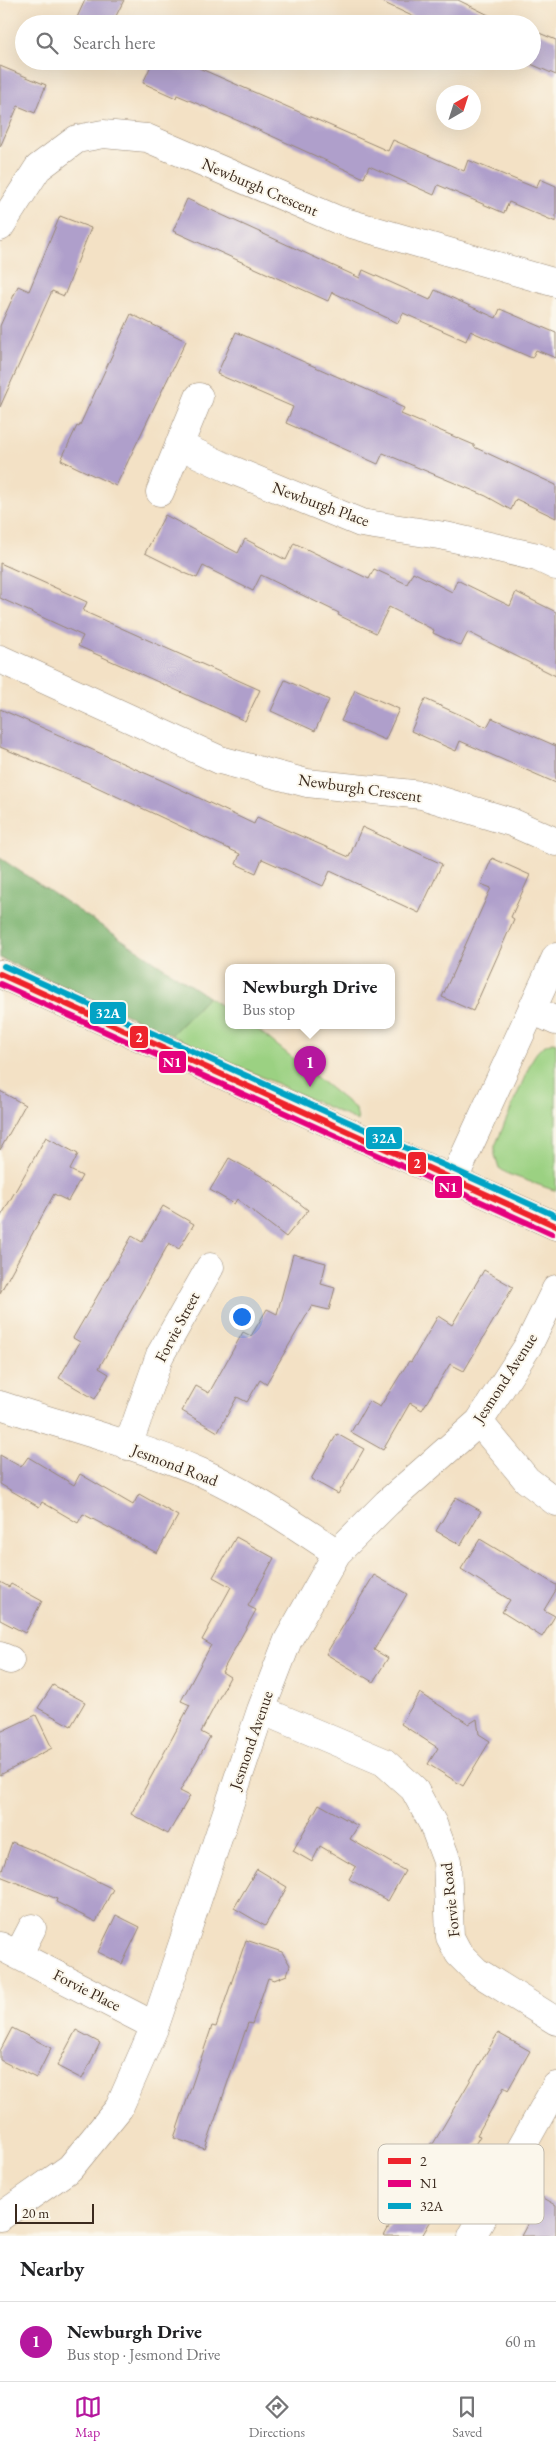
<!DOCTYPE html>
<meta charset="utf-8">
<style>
body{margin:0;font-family:"EB Garamond",serif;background:#f6f6f6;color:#202124}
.compass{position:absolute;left:436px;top:85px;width:45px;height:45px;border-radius:50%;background:#fff;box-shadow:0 5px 20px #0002;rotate:39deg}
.scale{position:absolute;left:15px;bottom:12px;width:79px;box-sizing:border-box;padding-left:5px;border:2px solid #3b2a1e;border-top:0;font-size:14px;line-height:18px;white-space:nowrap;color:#3b2a1e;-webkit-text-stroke:4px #fbf7ec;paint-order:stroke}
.you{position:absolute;left:241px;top:1316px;width:18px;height:18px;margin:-12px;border:4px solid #fff;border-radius:50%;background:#1a73e8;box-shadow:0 0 0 8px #1a73e833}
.badge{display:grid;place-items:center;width:32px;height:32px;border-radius:50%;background:#b5179e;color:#fff;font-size:16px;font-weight:700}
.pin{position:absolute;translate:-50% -41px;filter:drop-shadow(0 1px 2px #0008)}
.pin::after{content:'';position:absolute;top:26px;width:18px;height:15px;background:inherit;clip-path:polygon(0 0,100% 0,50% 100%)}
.popup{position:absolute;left:225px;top:964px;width:170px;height:65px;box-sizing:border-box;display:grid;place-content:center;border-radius:10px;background:#fff;filter:drop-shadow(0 1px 4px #0005);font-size:16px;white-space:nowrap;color:#757577}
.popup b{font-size:19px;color:#202124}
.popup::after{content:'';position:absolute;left:50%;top:100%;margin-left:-10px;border:10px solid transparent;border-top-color:#fff}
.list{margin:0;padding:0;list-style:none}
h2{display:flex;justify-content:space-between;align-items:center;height:65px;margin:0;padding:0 20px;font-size:21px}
h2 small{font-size:16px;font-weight:400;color:#757577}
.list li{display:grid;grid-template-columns:32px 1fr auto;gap:15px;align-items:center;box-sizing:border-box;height:80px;padding:0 20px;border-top:1px solid #e0e0e0}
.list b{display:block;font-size:19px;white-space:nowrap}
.list p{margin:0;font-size:16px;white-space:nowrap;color:#757577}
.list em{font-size:16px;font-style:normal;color:#757577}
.icon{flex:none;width:28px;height:28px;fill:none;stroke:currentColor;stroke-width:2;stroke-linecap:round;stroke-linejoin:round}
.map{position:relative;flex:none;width:556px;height:2236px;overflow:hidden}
.search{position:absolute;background:#fff;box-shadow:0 5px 20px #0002;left:15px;right:15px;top:15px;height:55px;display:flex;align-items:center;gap:12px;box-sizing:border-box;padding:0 18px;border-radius:28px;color:#757577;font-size:19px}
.sheet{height:145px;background:#fff}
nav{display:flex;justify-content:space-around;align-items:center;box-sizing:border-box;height:70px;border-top:1px solid #e0e0e0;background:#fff;font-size:14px;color:#757577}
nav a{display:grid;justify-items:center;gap:2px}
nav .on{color:#b5179e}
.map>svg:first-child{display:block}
.green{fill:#9bd182;stroke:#6b7e50}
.forest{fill:#7cb370;stroke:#5c6e47}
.building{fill:#af9fcb}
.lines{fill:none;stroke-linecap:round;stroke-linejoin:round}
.street-casing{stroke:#978672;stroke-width:29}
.secondary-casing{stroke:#978672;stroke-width:29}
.street{stroke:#fff;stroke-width:28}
.secondary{stroke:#fff;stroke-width:28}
.bus-1-casing{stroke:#fbf7ec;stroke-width:10}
.bus-2-casing{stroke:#fbf7ec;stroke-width:10}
.bus-3-casing{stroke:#fbf7ec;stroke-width:10}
.bus-1{stroke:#ee232c;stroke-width:6}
.bus-2{stroke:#e5007d;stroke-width:6}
.bus-3{stroke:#03a3c5;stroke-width:6}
.labels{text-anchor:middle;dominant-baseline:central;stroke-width:4;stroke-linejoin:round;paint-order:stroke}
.street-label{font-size:16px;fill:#3b2a1e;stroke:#fbf7ec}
.key{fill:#fbf7ec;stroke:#c1baae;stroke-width:1}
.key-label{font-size:14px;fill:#3b2a1e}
.line-badge{stroke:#fbf7ec;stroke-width:2}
.badge-label{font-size:14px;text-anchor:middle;font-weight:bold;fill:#fff}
</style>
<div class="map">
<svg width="556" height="2236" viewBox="0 0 556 2236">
<rect width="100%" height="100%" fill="#fbf7ec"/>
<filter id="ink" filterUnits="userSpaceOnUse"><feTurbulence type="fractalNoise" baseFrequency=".02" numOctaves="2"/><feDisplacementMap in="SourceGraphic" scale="10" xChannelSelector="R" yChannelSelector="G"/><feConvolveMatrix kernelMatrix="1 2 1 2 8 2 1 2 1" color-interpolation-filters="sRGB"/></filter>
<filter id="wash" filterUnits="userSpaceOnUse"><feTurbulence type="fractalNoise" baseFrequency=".0096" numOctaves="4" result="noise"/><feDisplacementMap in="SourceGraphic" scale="20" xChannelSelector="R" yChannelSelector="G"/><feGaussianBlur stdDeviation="1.12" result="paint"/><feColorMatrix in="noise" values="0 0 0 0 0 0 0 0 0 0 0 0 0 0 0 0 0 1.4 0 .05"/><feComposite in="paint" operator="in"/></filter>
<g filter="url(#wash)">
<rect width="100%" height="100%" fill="#f3e1c5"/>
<path class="green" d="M208 997 229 1011V1026H251L258 1030 356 1109 358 1121 171 1035Z
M553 1042 556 1043V1191L508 1174 499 1168 495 1155V1146L532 1060C538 1049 543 1045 553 1042Z"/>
<path class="forest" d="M0 858 208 997 171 1035 0 958Z"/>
<g id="blocks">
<path class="building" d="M85 0H124L112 24H74Z
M378 0H458L507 24H429Z
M532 30 556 40V75L524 61H532Z
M153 61H183L388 151 393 140 464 171 468 160 536 188 540 179 556 186V222L509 202 504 213 438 185 434 195 369 166 364 178 241 122 177 95 176 98 143 83Z
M0 66 46 85 35 113 18 106 0 147Z
M187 199 360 278 363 270 430 300 435 290 496 318 500 309 556 333V358L536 350 532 358 470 331 466 341 403 313 398 323 332 292 328 301 173 231Z
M60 216 91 228 64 296 52 291 0 407V326L18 286 29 291Z
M131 314 186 341 116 486 61 460 77 426 79 427Z
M236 332 395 402V404L404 408 401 414 474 445V447L556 485V518L516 499 511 510 486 496 383 453 378 464 286 423 293 407 217 374Z
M165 515 238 553 245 539 286 560 294 543 369 579 374 569 407 584 413 572 452 592 457 580 510 606 516 592 556 612V676L468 632 461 646 433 633 434 630 389 607 376 633 338 615 339 613 261 575 253 591 203 566 197 578 187 574 145 553Z
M0 563 87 602 83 611 260 690 245 721 78 646 83 636 0 598Z
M285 680 329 700 315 731 271 711Z
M355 690 399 709 385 740 341 721Z
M425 699 487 727 492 718 556 746V783L460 741 456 751 411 731Z
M0 709 163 781 254 824 257 817 349 857 362 827 442 864 419 913 330 871 323 886 262 859 256 873 236 864 240 854 86 782 0 747Z
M492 858 530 875 511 917 514 919 473 1011 442 997 491 888 481 884Z
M0 1091 25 1105 0 1150Z
M46 1137 78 1154 70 1170 82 1176 68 1201 54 1194 0 1293V1218Z
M229 1158 272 1182 308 1210 286 1237 237 1199 234 1204 210 1190Z
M163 1206 194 1224 179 1249 169 1243 99 1368 109 1374 95 1399 59 1378 80 1342 73 1338 132 1236 142 1242Z
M293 1254 326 1263 321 1284 335 1288 329 1310 312 1306 266 1384 260 1380 247 1402 237 1397 218 1432 182 1411 196 1386 209 1393 243 1332 251 1336 267 1309 277 1314Z
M484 1270 513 1287 464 1371 450 1364 422 1410 410 1403 383 1450 351 1432 369 1401 380 1407 409 1361 411 1362 438 1316 452 1325Z
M337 1434 364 1449 338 1494 311 1479Z
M0 1455 21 1467 28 1457 74 1485 80 1474 133 1505 139 1494 178 1516 157 1553 83 1514 78 1523 42 1502 39 1507 0 1484Z
M456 1497 481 1511 461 1545 436 1531Z
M236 1537 274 1558 248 1606 256 1610 222 1672 230 1677 201 1732 210 1737 180 1791 190 1796 168 1834 131 1814 190 1705 181 1701 211 1645 202 1640 231 1587 213 1577Z
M480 1539 556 1585V1590L544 1610 555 1616 542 1637 502 1612 510 1600 461 1569Z
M374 1575 407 1594 374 1650 388 1658 373 1682 326 1654Z
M0 1582 9 1587 11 1584 42 1601 25 1633 0 1620Z
M53 1685 85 1702 71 1726 38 1708Z
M420 1693 469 1724 477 1719 479 1734 490 1741 463 1786 428 1764 438 1748 401 1724Z
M36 1715 52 1748 0 1775V1732Z
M319 1804 358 1826 350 1839 405 1871 388 1901 349 1879 356 1867 320 1846 312 1862 293 1851Z
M12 1842 47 1856 113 1889 96 1922 56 1902 57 1899 0 1876Z
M257 1869 287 1887 265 1926 234 1908Z
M116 1915 140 1927 122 1964 98 1952Z
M246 1940 282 1952 290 1965 287 1975 274 1980 268 1978 252 2024 248 2023 205 2149 174 2138 212 2026 216 2027Z
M12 2028 51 2048 36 2078 0 2060V2051Z
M76 2030 100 2043 82 2079 57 2066Z
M498 2033 530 2051 508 2090 504 2087 477 2135 480 2136 422 2236H384L413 2183 409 2181 431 2143 433 2144Z
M542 2197 556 2205V2236H521Z"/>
</g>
</g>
<g filter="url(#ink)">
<use href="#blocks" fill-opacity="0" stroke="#978672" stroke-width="1"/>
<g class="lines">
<g class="street-casing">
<path id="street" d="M0 227 38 168 77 139 103 134 147 138 338 220 556 283
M179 445 230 469 361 523 445 536 537 557 556 566
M160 492 199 397
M0 659 220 760 307 783 422 795 511 822 556 842
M532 1010 556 1021
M454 1179 556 957
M0 1405C67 1427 138 1445 203 1473 251 1495 294 1524 337 1553
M479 1422 527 1480 556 1502
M128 1446 160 1355 210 1267
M0 1656 10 1660
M261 1710 384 1762 414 1789 433 1824 447 1861 450 1937 459 1954 476 1971 556 2021
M0 1946 155 2026
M18 1955 32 1928
M0 2217 70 2168 119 2108 155 2026 261 1710 288 1640 337 1553 387 1503 479 1422 528 1346 556 1289
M472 2236 556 2086"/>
</g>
<g class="secondary-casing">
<path id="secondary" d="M0 974 556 1226"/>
</g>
<use href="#street" class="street"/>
<use href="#secondary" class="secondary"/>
<g class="bus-1-casing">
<path id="bus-1" d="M0 974 556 1226"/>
</g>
<g class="bus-2-casing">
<path id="bus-2" d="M0 984 552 1234"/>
</g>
<g class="bus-3-casing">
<path id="bus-3" d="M4 966 556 1216"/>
</g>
<use href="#bus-1" class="bus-1"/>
<use href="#bus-2" class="bus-2"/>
<use href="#bus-3" class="bus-3"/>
</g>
</g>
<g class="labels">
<g class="street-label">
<text transform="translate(260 187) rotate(23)">Newburgh Crescent</text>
<text transform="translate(321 504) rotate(20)">Newburgh Place</text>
<text transform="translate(360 788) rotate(8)">Newburgh Crescent</text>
<text transform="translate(177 1327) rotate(-62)">Forvie Street</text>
<text transform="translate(505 1378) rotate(-57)">Jesmond Avenue</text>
<text transform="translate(175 1465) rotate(21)">Jesmond Road</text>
<text transform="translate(251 1740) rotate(-71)">Jesmond Avenue</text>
<text transform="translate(450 1900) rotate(-96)">Forvie Road</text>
<text transform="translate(87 1990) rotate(27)">Forvie Place</text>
</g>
</g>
<rect x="378" y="2144" width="166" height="80" rx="8" class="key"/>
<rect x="388" y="2158" width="23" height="6" fill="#ee232c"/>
<rect x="388" y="2180" width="23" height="7" fill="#e5007d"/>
<rect x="388" y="2203" width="23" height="6" fill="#03a3c5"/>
<g class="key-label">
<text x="420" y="2166">2</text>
<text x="420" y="2188">N1</text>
<text x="420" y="2211">32A</text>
</g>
<g class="line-badge">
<rect x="89" y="1001" width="38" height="24" rx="5" fill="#03a3c5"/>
<rect x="129" y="1025" width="20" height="24" rx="5" fill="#ee232c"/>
<rect x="158" y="1050" width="29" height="24" rx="5" fill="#e5007d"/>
<rect x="365" y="1126" width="38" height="24" rx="5" fill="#03a3c5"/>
<rect x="407" y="1151" width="20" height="24" rx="5" fill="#ee232c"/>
<rect x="434" y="1175" width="29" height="24" rx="5" fill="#e5007d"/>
</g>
<g class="badge-label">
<text x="108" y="1018">32A</text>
<text x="139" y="1042">2</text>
<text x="172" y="1067">N1</text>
<text x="384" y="1143">32A</text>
<text x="417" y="1168">2</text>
<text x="448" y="1192">N1</text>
</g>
</svg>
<svg class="compass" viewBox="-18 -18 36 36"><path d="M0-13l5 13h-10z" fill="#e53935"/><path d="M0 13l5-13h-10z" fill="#757577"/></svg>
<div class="scale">20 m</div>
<div class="you"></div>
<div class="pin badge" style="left:310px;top:1087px">1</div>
<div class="popup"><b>Newburgh Drive</b>Bus stop</div>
<div class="search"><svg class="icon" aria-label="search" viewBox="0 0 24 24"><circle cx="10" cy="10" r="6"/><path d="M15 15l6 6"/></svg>Search here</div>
</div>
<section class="sheet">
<h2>Nearby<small></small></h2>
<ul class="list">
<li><span class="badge">1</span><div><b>Newburgh Drive</b><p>Bus stop · Jesmond Drive</p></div><em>60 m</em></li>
</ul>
</section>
<nav>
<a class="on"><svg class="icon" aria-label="map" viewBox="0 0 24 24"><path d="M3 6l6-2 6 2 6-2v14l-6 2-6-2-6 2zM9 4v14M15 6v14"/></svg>Map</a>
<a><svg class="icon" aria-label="directions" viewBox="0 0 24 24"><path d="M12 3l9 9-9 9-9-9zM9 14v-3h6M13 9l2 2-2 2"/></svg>Directions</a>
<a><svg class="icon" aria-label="saved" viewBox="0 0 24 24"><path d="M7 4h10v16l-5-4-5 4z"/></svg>Saved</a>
</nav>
